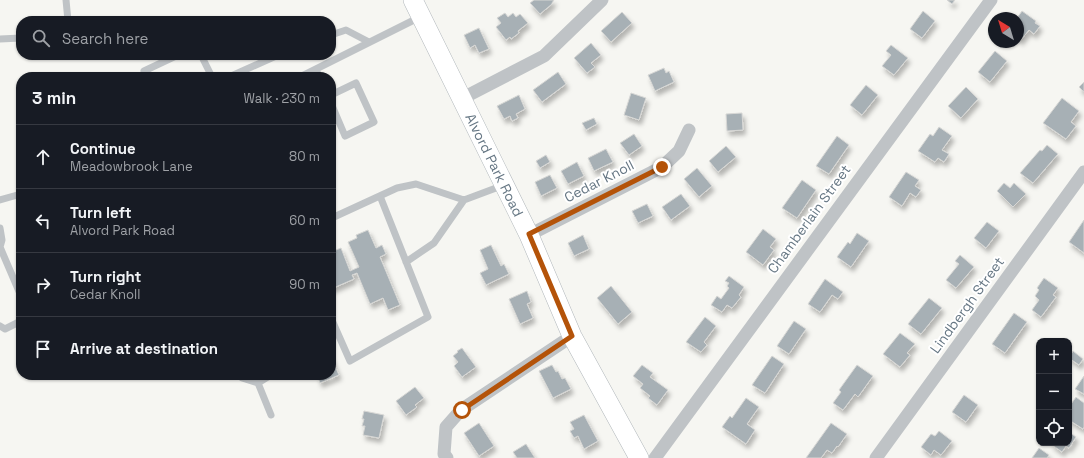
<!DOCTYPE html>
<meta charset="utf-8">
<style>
body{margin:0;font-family:"Space Grotesk",sans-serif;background:#242831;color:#f1f3f6}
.controls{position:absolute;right:12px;bottom:12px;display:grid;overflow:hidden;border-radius:8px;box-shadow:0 1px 3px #0004}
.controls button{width:36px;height:36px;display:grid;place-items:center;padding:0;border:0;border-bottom:1px solid #363941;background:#171b24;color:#f1f3f6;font:20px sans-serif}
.compass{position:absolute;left:988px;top:12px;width:36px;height:36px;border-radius:50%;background:#171b24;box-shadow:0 1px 3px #0004;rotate:322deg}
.stop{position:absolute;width:12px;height:12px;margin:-9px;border:3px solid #b45309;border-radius:50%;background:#fff}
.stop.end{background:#b45309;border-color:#fff;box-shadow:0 1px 4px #0008}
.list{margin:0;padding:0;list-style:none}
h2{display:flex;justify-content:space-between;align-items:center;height:52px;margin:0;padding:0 16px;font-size:17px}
h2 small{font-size:13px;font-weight:400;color:#9ea1a6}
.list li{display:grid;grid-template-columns:26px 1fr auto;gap:12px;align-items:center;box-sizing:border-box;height:64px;padding:0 16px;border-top:1px solid #363941}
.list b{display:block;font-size:15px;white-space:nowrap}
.list p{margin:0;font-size:13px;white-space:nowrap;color:#9ea1a6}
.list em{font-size:13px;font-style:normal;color:#9ea1a6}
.icon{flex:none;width:22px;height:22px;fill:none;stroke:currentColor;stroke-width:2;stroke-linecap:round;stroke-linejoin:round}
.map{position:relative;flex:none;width:1084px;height:458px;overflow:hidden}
.search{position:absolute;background:#171b24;box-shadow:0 1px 3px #0004;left:16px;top:16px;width:320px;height:44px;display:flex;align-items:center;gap:10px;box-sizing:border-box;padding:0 14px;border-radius:16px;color:#9ea1a6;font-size:15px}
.panel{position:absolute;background:#171b24;box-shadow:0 1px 3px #0004;left:16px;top:72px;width:320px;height:308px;border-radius:16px}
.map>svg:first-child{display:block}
.building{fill:#a7b0b5;stroke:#d7d7d5;filter:url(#shadow)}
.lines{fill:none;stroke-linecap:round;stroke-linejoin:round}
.secondary-casing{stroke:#b1b7bb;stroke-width:20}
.lane{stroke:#bfc3c6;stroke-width:7}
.street{stroke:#bfc3c6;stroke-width:13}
.secondary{stroke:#fff;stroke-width:19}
.route{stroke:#b45309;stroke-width:5}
.labels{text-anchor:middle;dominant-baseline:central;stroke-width:4;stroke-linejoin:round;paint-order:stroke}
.street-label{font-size:14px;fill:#657683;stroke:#fff}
</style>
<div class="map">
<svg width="1084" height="458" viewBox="0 0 1084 458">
<defs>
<filter id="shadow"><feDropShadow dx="2.5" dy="4.5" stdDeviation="2" flood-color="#0004"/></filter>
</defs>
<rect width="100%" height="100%" fill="#f6f6f2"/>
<path class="building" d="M534 0H554L552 3V4L540 14 530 3Z
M947 0H955L952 4Z
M923 11 935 21 922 38 910 29Z
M1022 11 1036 21 1035 23 1040 26 1034 34 1029 30 1020 41 1018 39V18H1017Z
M622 12 632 23 611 42 601 31Z
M505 13 508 17 513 13 516 17 520 14 528 23 518 31 519 33 511 39 510 37 506 40 496 27 501 23 497 18Z
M479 28 489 49 479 53 475 45 470 48 464 35Z
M591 43 601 55 591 63 595 67 587 73 574 58Z
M891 45 908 58 894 75 882 66 891 55 886 51Z
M995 51 1007 61 990 82 978 72Z
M664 68 666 73 669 71 674 82 655 91 648 75Z
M558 72 566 84 542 102 533 90Z
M184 74 186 77H177Z
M1084 82V92L1079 87Z
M866 85 878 95 862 115 850 105Z
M966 87 978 99 961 118 948 106Z
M631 93 646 98 639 120 624 115Z
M519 95 525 109 516 114 518 118 512 121 510 116 504 119 497 106Z
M1062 98 1079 111 1071 122 1076 126 1066 139 1043 123Z
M742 113 743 130 727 131 726 114Z
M594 118 597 124 586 130 582 123Z
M939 127 952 136 942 150 949 154 944 162 938 158 935 162 918 151 930 134 933 136Z
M634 134 642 146 629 155 620 143Z
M837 136 849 145 829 174 816 166Z
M1047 145 1058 154 1033 183 1020 173 1040 150 1042 151Z
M726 146 736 157 718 172 709 161Z
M606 149 613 162 594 171 588 158Z
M546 155 550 162 540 168 536 161Z
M577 162 584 176 568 184 561 171Z
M697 168 712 186 699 197 684 179Z
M906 172 919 180 915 186 921 190 916 197 910 193 902 206 889 197Z
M550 175 557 188 541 196 535 182Z
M802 180 816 190 797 218 782 208Z
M1004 183 1010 188 1014 183 1026 194 1013 207 997 191Z
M681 194 690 206 671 220 662 207Z
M647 204 653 216 638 223 632 211Z
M1084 220V253L1069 242Z
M987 222 999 231 986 248 974 238Z
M763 229 776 239 770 247 774 250 763 265 746 252Z
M368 230 376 248 382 245 386 254 380 257 400 305 388 310 383 298 370 304 357 273 352 275 354 279 331 289V252L341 248 350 271 359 267 348 242 357 238 356 235Z
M857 233 869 241 851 267 837 257 848 242 850 244Z
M583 235 589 249 574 256 568 243Z
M491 245 501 266 504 264 509 274 486 285 480 273 488 269 480 250Z
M21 249V261L17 251Z
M960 255 974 267 956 288 946 280 959 264 955 261Z
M729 276 744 287 739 295 741 297 732 308 727 305 722 312 711 305 717 296 721 299 729 288 727 286 729 283 725 281Z
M1044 278 1058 288 1053 295 1056 297 1041 317 1032 310 1039 300 1035 296 1039 290 1037 288Z
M825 279 843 292 838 299 832 295 820 312 808 304Z
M611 286 632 312 618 324 597 298Z
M527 291 531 302 527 304 533 318 520 324 509 299Z
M929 298 942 308 921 334 908 324Z
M1014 313 1027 322 1005 353 992 344Z
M705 317 716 326 704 342 707 345 701 352 686 342Z
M794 321 806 329 789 354 777 346Z
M900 333 915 344 907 353 910 355 900 367 883 354Z
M462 348 476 367 462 377 454 366 458 362 453 356 458 352 457 351Z
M1073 351 1083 359 1079 365 1069 358Z
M772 356 784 364 765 393 752 385Z
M331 357 339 375 320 383 317 375H331Z
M552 365 556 372 558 371 562 379 565 378 571 389 553 398 539 371Z
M642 365 653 373 650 377 668 390 657 405 648 398 650 396 640 388 643 384 633 376Z
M857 365 873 376 858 397 855 394 843 410 833 403 841 392 839 390Z
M1084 376V394L1075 389Z
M415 387 424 398 415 405 417 407 406 415 396 401Z
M964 395 978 405 966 422 952 412Z
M1076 397 1084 403V427L1083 429 1069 420V407Z
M746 398 759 407 747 424 755 430 746 444 722 427 730 416 732 418Z
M364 411 384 415 379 438 363 435 365 426H362L364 419H362Z
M584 415 598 441 584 449 578 436 574 438 570 431 574 429 570 422Z
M479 423 494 446 479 456 464 433Z
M831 423 847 434 838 447 837 446 832 453 827 450 821 458H806Z
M939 431 952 441 941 455 934 450 931 455 921 447 931 434 935 436Z
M1069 432 1076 437 1069 448 1066 446 1062 452 1051 444V443H1069Z
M526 444 535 458H517L513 452Z
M1039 448 1049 455 1047 458H1032Z"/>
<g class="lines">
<g class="secondary-casing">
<g id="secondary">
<path id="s1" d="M413 0 529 235 572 336 639 458"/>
</g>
</g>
<path class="lane" d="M66 0 68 21
M331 35 346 30 369 42
M0 39 21 38
M201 55 212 77
M316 69 319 77
M144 71 178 55
M229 77 276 56
M300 77 420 17
M331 95 356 83 374 122 345 136 331 103
M0 200 21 194
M331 221 334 217 397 188 416 184 464 200 504 185
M0 228 2 240 0 247 21 296
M406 262 434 243 464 200
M331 318 350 361 428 317 380 196
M0 326 5 329 19 322 21 320
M240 375 242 378 258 383 271 415
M258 383 271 375"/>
<path class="street" d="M461 99 544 56 602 0
M529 235 662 167 679 151 689 130
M447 458 444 454 446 427 461 410 572 336
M655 458 991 0
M876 458 1084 172"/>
<use href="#secondary" class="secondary"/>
</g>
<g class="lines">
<path class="route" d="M462 410 572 336 529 234 662 167"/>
</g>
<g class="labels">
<g class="street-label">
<text stroke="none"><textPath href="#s1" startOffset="184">Alvord Park Road</textPath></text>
<text transform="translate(599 181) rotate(-27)">Cedar Knoll</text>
<text transform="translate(809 219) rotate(-54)">Chamberlain Street</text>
<text transform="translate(967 305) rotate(-54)">Lindbergh Street</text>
</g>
</g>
</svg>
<div class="controls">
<button>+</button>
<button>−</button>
<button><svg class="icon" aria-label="locate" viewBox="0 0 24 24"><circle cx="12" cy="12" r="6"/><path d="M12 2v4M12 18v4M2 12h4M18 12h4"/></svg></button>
</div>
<svg class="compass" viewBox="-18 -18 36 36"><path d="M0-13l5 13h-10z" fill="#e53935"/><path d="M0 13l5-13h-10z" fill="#9ea1a6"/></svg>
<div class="stop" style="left:462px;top:410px"></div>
<div class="stop end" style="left:662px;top:167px"></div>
<div class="search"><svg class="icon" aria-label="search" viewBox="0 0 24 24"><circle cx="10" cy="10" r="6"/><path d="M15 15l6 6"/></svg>Search here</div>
<section class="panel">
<h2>3 min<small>Walk · 230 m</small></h2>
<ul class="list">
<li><svg class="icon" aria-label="ahead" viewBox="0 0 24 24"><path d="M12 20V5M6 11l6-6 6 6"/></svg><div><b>Continue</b><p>Meadowbrook Lane</p></div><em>80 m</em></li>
<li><svg class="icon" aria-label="left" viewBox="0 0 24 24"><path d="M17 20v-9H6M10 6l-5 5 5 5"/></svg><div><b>Turn left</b><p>Alvord Park Road</p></div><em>60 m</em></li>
<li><svg class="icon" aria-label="right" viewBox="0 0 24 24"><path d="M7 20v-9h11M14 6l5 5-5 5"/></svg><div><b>Turn right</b><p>Cedar Knoll</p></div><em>90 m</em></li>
<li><svg class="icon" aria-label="arrive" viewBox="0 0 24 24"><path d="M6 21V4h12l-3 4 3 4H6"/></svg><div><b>Arrive at destination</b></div></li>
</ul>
</section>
</div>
